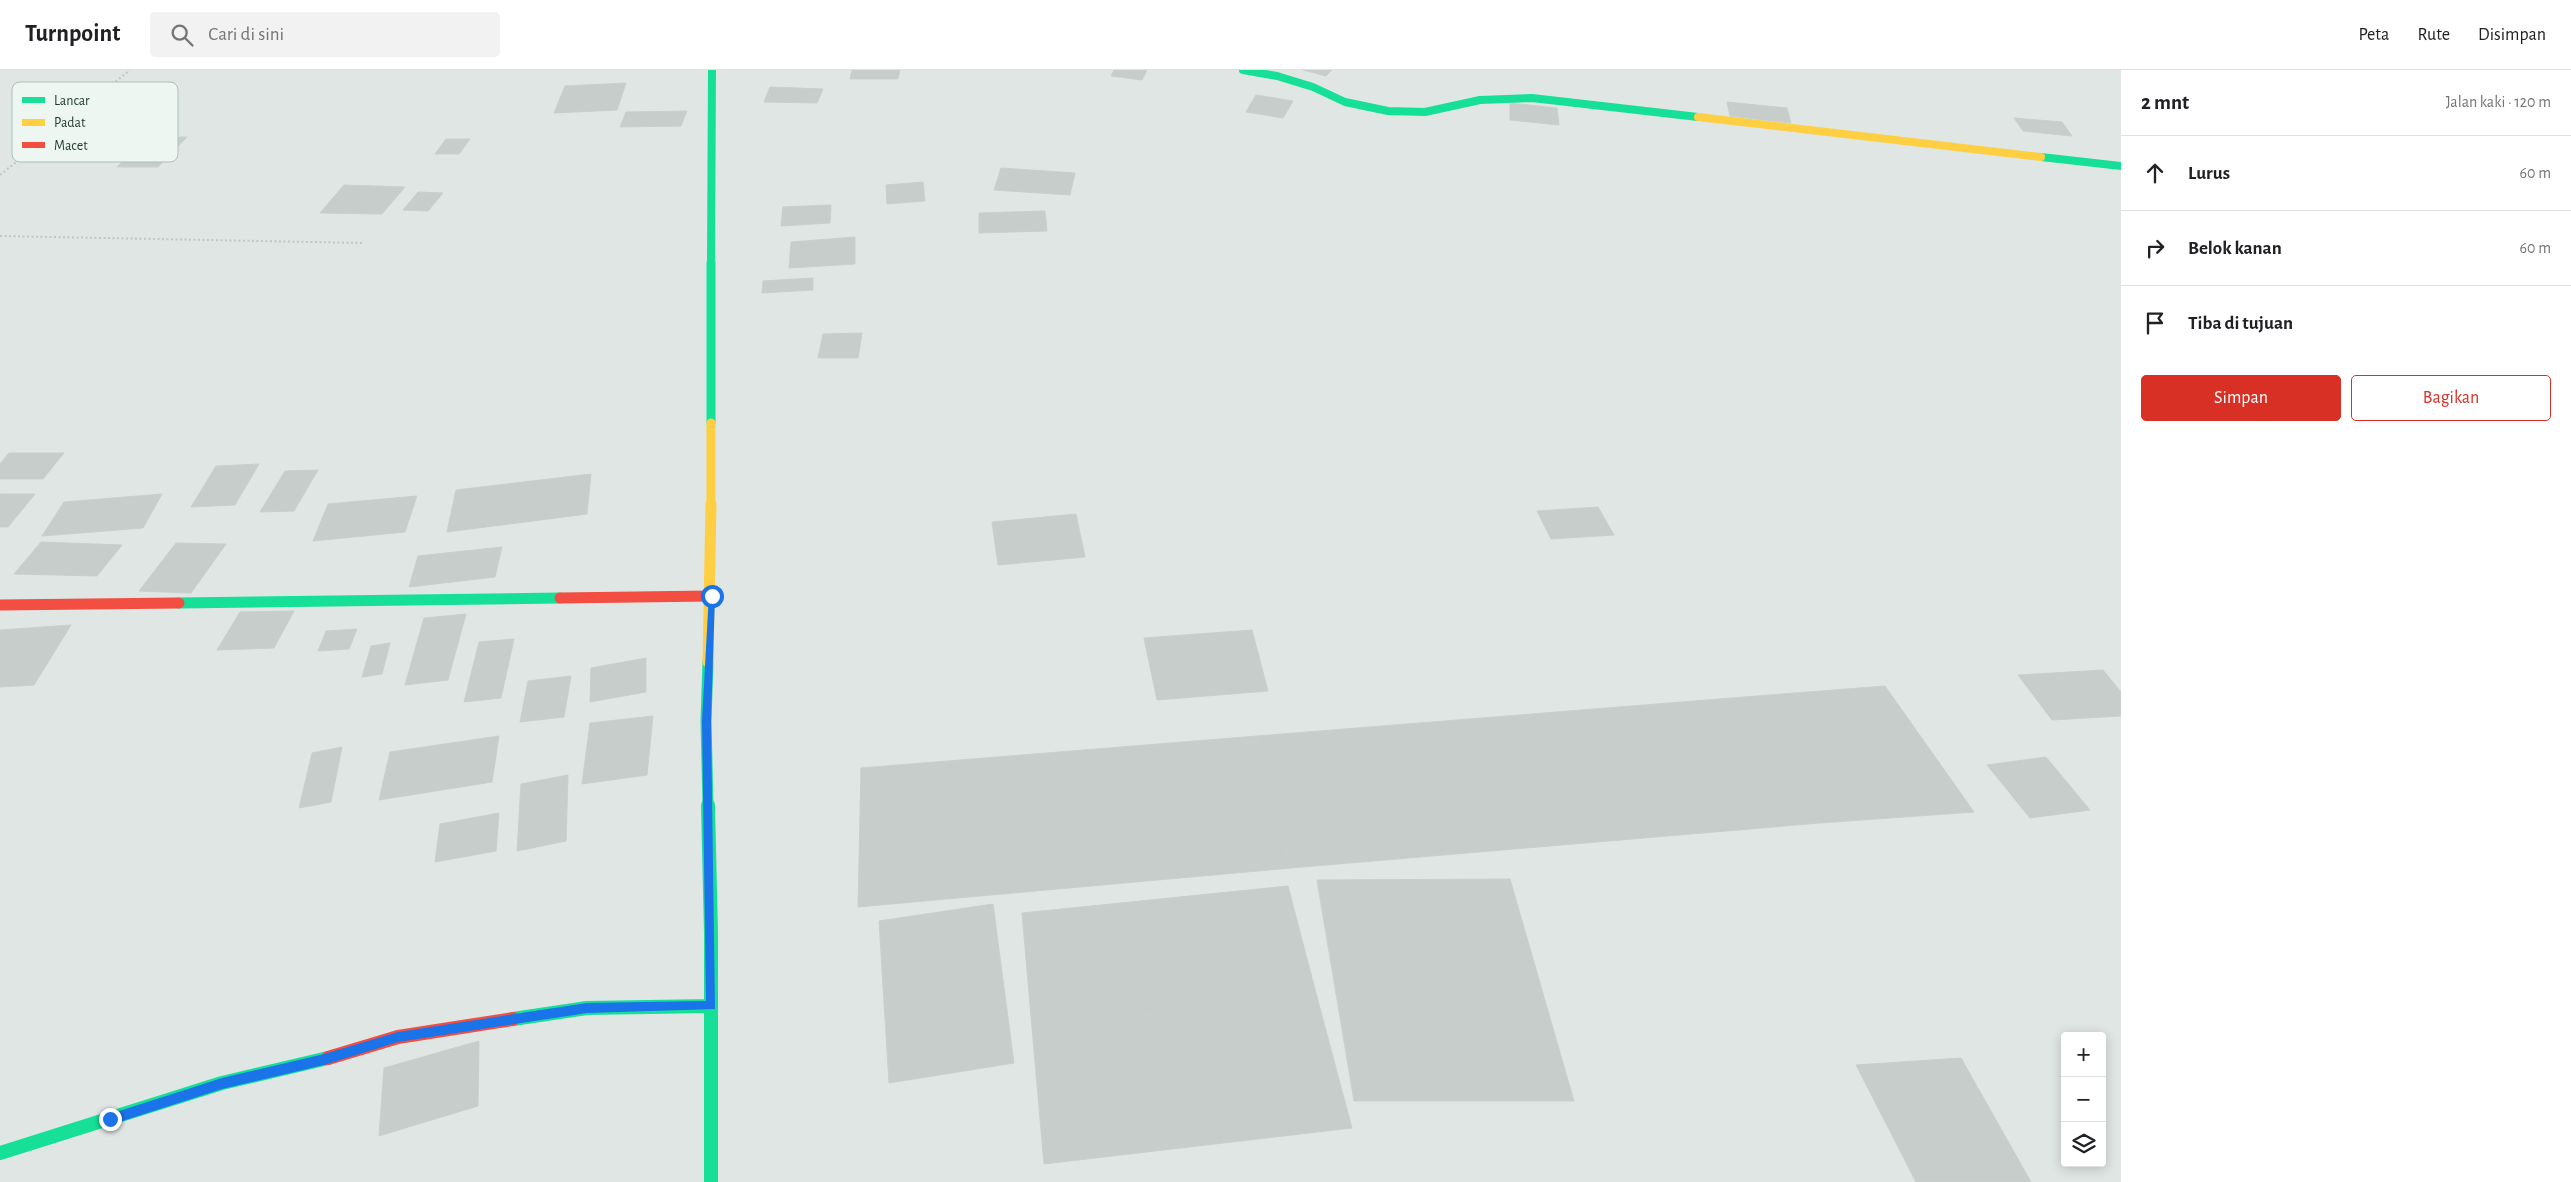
<!DOCTYPE html>
<html lang="id">
<meta charset="utf-8">
<style>
body{margin:0;font-family:"Alegreya Sans",sans-serif;background:#f2f2f2;color:#202124}
.controls{position:absolute;right:15px;bottom:15px;display:grid;overflow:hidden;border-radius:5px;box-shadow:0 2px 12px #0003}
.controls button{width:45px;height:45px;display:grid;place-items:center;padding:0;border:0;border-bottom:1px solid #e0e0e0;background:#fff;color:#202124;font:25px sans-serif}
.stop{position:absolute;width:15px;height:15px;margin:-11px;border:4px solid #1a73e8;border-radius:50%;background:#fff}
.stop.end{background:#1a73e8;border-color:#fff;box-shadow:0 1px 5px #0008}
.list{margin:0;padding:0;list-style:none}
h2{display:flex;justify-content:space-between;align-items:center;height:65px;margin:0;padding:0 20px;font-size:21px}
h2 small{font-size:16px;font-weight:400;color:#757577}
.list li{display:grid;grid-template-columns:32px 1fr auto;gap:15px;align-items:center;box-sizing:border-box;height:75px;padding:0 20px;border-top:1px solid #e0e0e0}
.list b{display:block;font-size:19px;white-space:nowrap}
.list em{font-size:16px;font-style:normal;color:#757577}
.actions{display:flex;gap:10px;padding:15px 20px}
.actions a{flex:1;padding:11px 0;border:1px solid #d93025;border-radius:5px;text-align:center;font-size:18px;color:#d93025}
.actions .main{background:#d93025;color:#fff}
.icon{flex:none;width:28px;height:28px;fill:none;stroke:currentColor;stroke-width:2;stroke-linecap:round;stroke-linejoin:round}
.map{position:relative;flex:none;width:2121px;height:1112px;overflow:hidden}
header{display:flex;align-items:center;gap:30px;box-sizing:border-box;height:70px;padding:0 25px;background:#fff;border-bottom:1px solid #e0e0e0}
header strong{font-size:24px}
nav{display:flex;gap:28px;margin-inline-start:auto;font-size:18px}
.search{width:350px;height:45px;background:#f2f2f2;display:flex;align-items:center;gap:12px;box-sizing:border-box;padding:0 18px;border-radius:5px;color:#757577;font-size:19px}
main{display:flex}
aside{flex:1;background:#fff}
.map>svg:first-child{display:block}
.building{fill:#c7cdca;stroke:#c9cfcb}
.lines{fill:none;stroke-linecap:round;stroke-linejoin:round}
.path{stroke:#bec7c3;stroke-width:2;stroke-dasharray:2 2.5;stroke-linecap:butt}
.fast-far3{stroke:#16e098;stroke-width:8}
.fast-far2{stroke:#16e098;stroke-width:9}
.fast-far1{stroke:#16e098;stroke-width:11}
.fast{stroke:#16e098;stroke-width:14}
.slow-far2{stroke:#ffcf43;stroke-width:8}
.slow-far1{stroke:#ffcf43;stroke-width:9}
.slow{stroke:#ffcf43;stroke-width:11}
.jam-far1{stroke:#f24e42;stroke-width:11}
.jam{stroke:#f24e42;stroke-width:14}
.route{fill:#1a73e8}
.key{fill:#edf6f0;stroke:#afbdb6;stroke-width:1}
.key-label{font-size:14px;fill:#1f382d}
</style>
<header>
<strong>Turnpoint</strong>
<div class="search"><svg class="icon" aria-label="search" viewBox="0 0 24 24"><circle cx="10" cy="10" r="6"/><path d="M15 15l6 6"/></svg>Cari di sini</div>
<nav><a>Peta</a><a>Rute</a><a>Disimpan</a></nav>
</header>
<main>
<div class="map">
<svg width="2121" height="1112" viewBox="0 0 2121 1112">
<rect width="100%" height="100%" fill="#e0e6e3"/>
<path class="building" d="M852 0H900L898 9H850Z
M1114 0H1147L1142 10 1111 6Z
M1303 0H1332L1326 6Z
M626 13 617 40 554 43 565 16Z
M770 17 823 19 817 33 764 32Z
M1256 25 1293 31 1283 48 1246 42Z
M1727 32 1787 38 1791 53 1730 46Z
M1510 33 1557 38 1559 55 1510 50Z
M687 41 681 56 620 57 626 42Z
M2014 48 2062 52 2072 66 2023 61Z
M187 67 158 97H117L147 68Z
M446 69H470L459 84H435Z
M1001 98 1075 103 1070 125 994 120Z
M923 112 925 131 887 134 886 115Z
M344 115 405 117 382 144 320 143Z
M418 122 443 123 428 141 403 140Z
M831 135 830 153 781 156 783 137Z
M1045 141 1047 161 979 163V143Z
M855 167V194L789 198 791 172Z
M813 208V220L762 223 763 211Z
M862 263 858 288H818L823 264Z
M9 383H64L43 409H0V394Z
M259 394 235 435 191 437 216 396Z
M318 400 294 441 260 442 285 401Z
M591 404 587 444 447 462 456 420Z
M0 424H35L8 457H0Z
M162 424 143 458 42 466 64 432Z
M417 426 405 462 313 471 328 434Z
M1598 437 1614 465 1551 469 1537 441Z
M1076 444 1085 487 998 495 992 452Z
M41 472 122 475 97 506 14 504Z
M176 473 226 474 191 523 139 521Z
M502 477 495 507 409 517 418 486Z
M294 541 274 578 217 580 240 542Z
M466 544 448 610 405 615 424 548Z
M71 555 34 615 0 617V560Z
M357 559 349 579 318 581 326 561Z
M1252 560 1268 621 1157 630 1144 568Z
M514 569 501 628 464 632 479 572Z
M390 573 382 604 362 607 371 576Z
M646 588V622L590 632 591 598Z
M2103 600 2121 622V646L2052 650 2018 605Z
M571 606 564 647 520 652 528 611Z
M1885 616 1974 742 1820 753 1744 627Z
M1744 627 1820 753 1291 798 1257 666Z
M653 646 647 705 582 714 590 653Z
M499 666 492 712 379 730 390 682Z
M1257 666 1291 798 858 837 861 698Z
M342 677 331 732 299 738 312 683Z
M2046 687 2090 740 2030 748 1987 695Z
M568 705 566 771 517 781 521 714Z
M499 743 496 781 435 792 440 754Z
M1510 809 1574 1031H1354L1317 810Z
M1288 816 1317 927 1032 958 1022 843Z
M993 834 1014 993 889 1013 879 851Z
M1317 927 1352 1058 1044 1094 1032 958Z
M479 971 478 1036 379 1066 384 998Z
M1961 988 2031 1112H1916L1856 995Z"/>
<g class="lines">
<path class="path" d="M0 105 130 0
M0 166 363 173"/>
<path class="fast-far3" d="M1243 0 1277 6 1313 17 1345 32 1388 41 1425 42 1480 30 1532 28 1698 47
M2041 87 2121 96
M711 194 712 0"/>
<path class="fast-far2" d="M711 353V193"/>
<path class="fast-far1" d="M179 533 560 528
M708 592 706 651 708 736"/>
<path class="fast" d="M708 735 711 863V1112
M513 949 587 938 711 936
M0 1083 222 1013 328 988"/>
<path class="slow-far2" d="M1698 47 2041 87"/>
<path class="slow-far1" d="M711 353V435"/>
<path class="slow" d="M708 592 711 434"/>
<path class="jam-far1" d="M560 528 711 526
M0 535 179 533"/>
<path class="jam" d="M328 988 398 967 513 949"/>
</g>
<path class="route" d="M709 523 715 526 711 651 715 939 587 943 398 972 324 995 222 1019 110 1055 106 1053 104 1049 110 1044 222 1008 324 984 398 962 587 933 706 931 702 651Z"/>
<rect x="12" y="12" width="166" height="80" rx="8" class="key"/>
<rect x="22" y="27" width="23" height="6" fill="#16e098"/>
<rect x="22" y="49" width="23" height="7" fill="#ffcf43"/>
<rect x="22" y="72" width="23" height="6" fill="#f24e42"/>
<g class="key-label">
<text x="54" y="35">Lancar</text>
<text x="54" y="57">Padat</text>
<text x="54" y="80">Macet</text>
</g>
</svg>
<div class="controls">
<button>+</button>
<button>−</button>
<button><svg class="icon" aria-label="layers" viewBox="0 0 24 24"><path d="M12 4l9 5-9 5-9-5zM3 14l9 5 9-5"/></svg></button>
</div>
<div class="stop" style="left:712px;top:526px"></div>
<div class="stop end" style="left:110px;top:1049px"></div>
</div>
<aside>
<h2>2 mnt<small>Jalan kaki · 120 m</small></h2>
<ul class="list">
<li><svg class="icon" aria-label="ahead" viewBox="0 0 24 24"><path d="M12 20V5M6 11l6-6 6 6"/></svg><div><b>Lurus</b></div><em>60 m</em></li>
<li><svg class="icon" aria-label="right" viewBox="0 0 24 24"><path d="M7 20v-9h11M14 6l5 5-5 5"/></svg><div><b>Belok kanan</b></div><em>60 m</em></li>
<li><svg class="icon" aria-label="arrive" viewBox="0 0 24 24"><path d="M6 21V4h12l-3 4 3 4H6"/></svg><div><b>Tiba di tujuan</b></div></li>
</ul>
<div class="actions"><a class="main">Simpan</a><a>Bagikan</a></div>
</aside>
</main>
